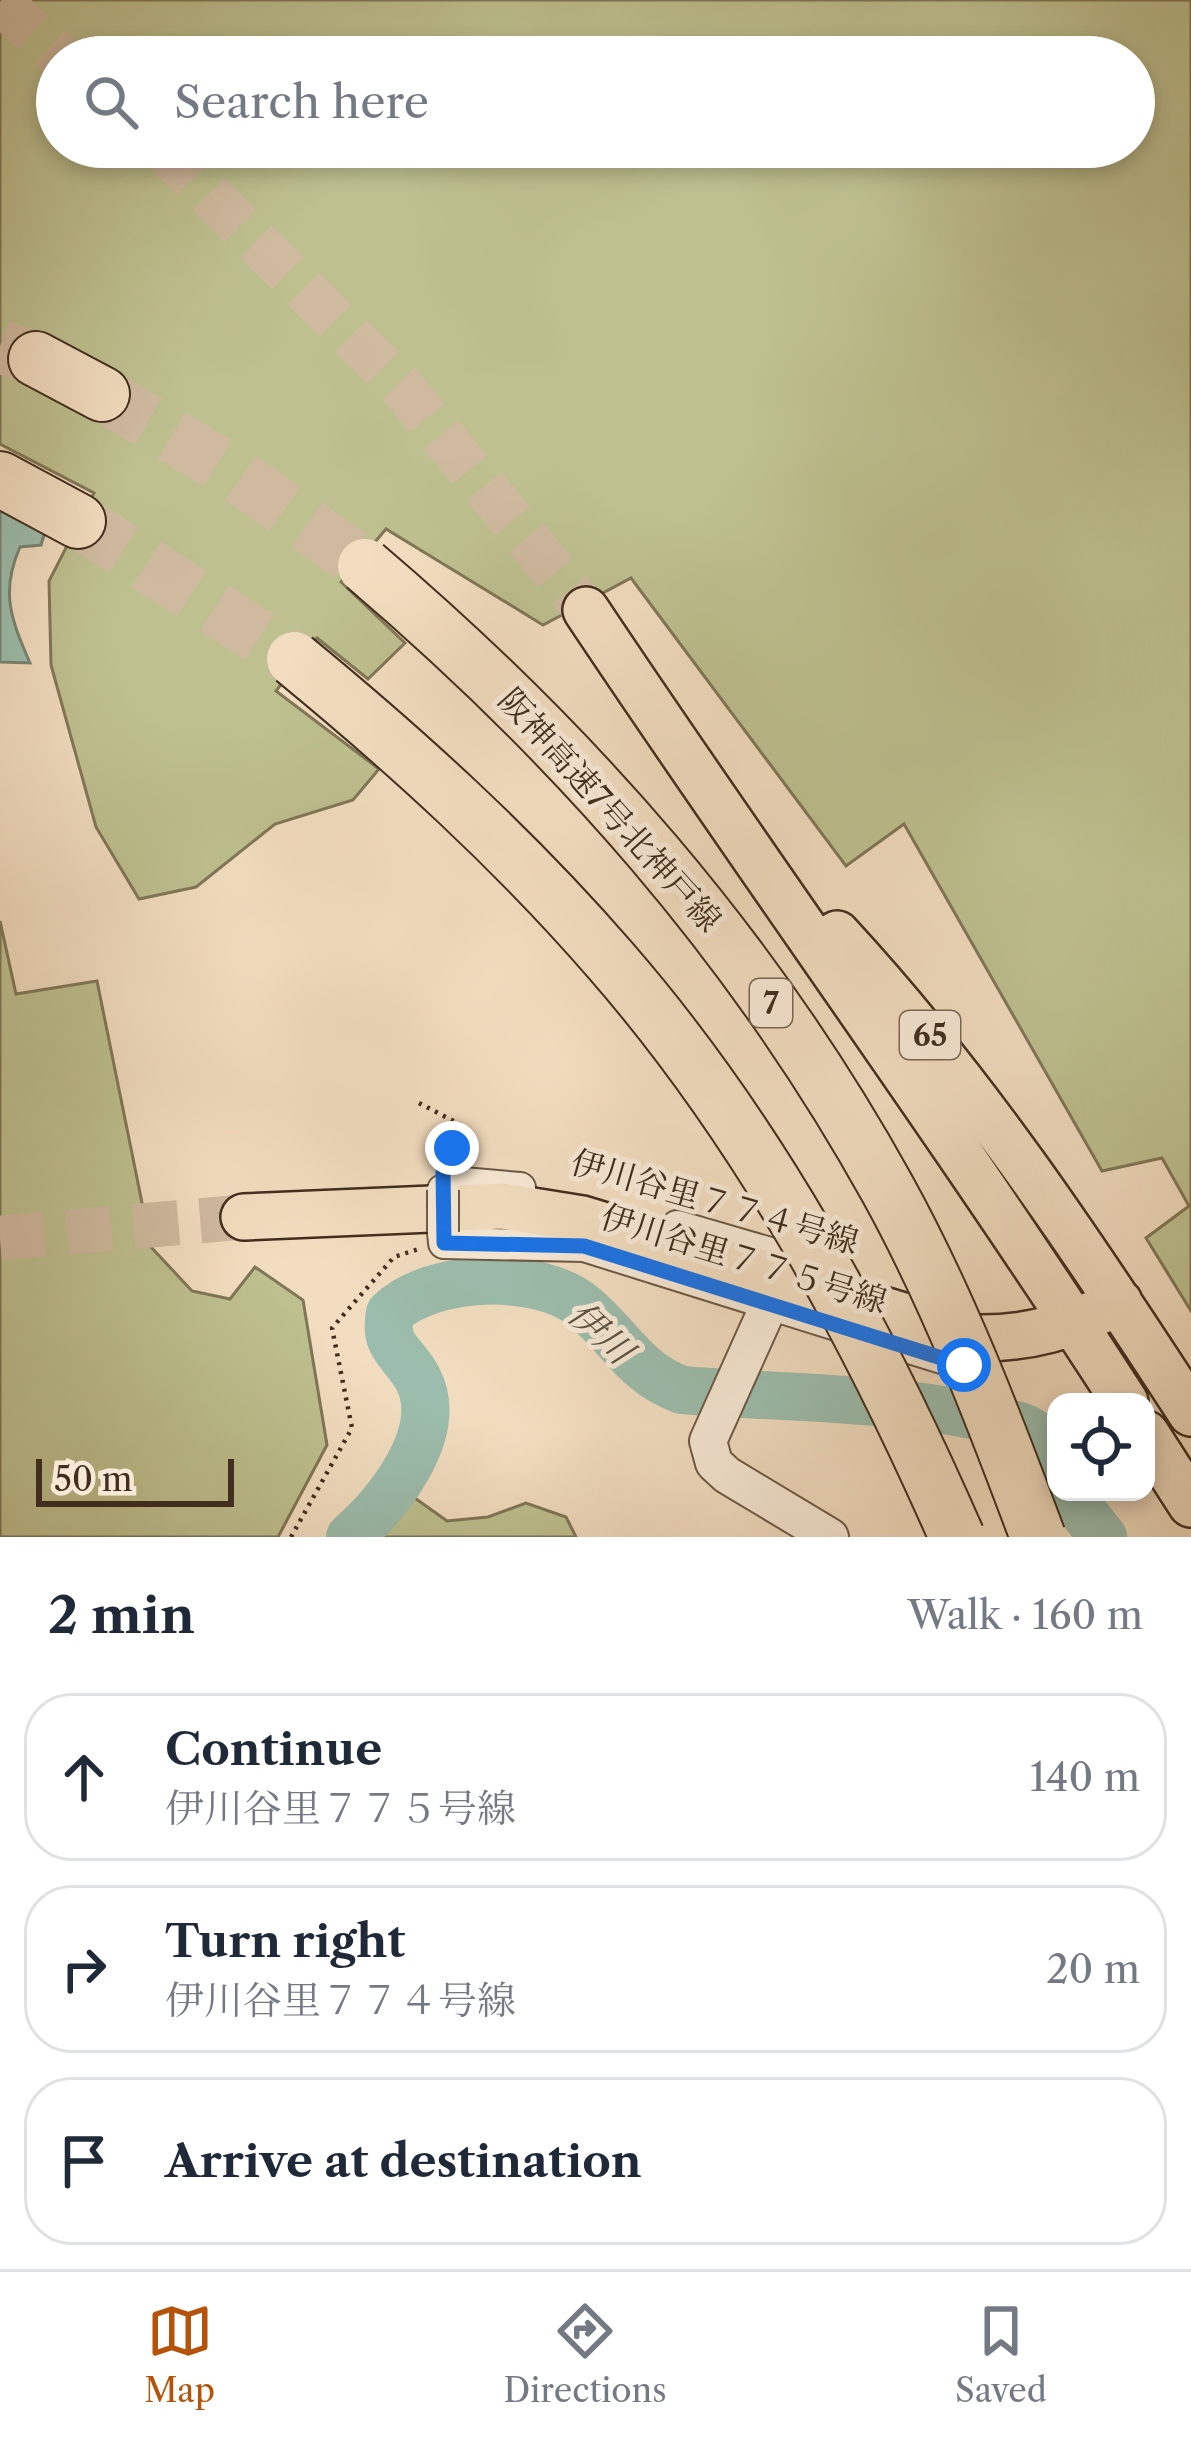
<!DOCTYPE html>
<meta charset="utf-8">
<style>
body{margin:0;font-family:"Libre Caslon Text","Noto Serif JP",serif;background:#f2f2f3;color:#1f2937}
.controls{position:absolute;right:36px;bottom:36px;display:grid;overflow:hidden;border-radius:24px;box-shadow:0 6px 18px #0003}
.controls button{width:108px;height:108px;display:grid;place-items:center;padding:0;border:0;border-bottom:3px solid #e0e1e3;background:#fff;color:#1f2937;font:60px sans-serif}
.scale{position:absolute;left:36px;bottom:30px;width:198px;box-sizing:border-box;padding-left:12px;border:6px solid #412e1e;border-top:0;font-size:33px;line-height:42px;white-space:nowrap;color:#412e1e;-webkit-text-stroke:9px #f7e9d6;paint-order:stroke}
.stop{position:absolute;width:36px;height:36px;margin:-27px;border:9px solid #1a73e8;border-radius:50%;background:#fff}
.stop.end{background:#1a73e8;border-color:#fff;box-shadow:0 3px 12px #0008}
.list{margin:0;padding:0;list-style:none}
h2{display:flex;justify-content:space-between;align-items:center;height:156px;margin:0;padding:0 48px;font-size:51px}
h2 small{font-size:39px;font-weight:400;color:#747a83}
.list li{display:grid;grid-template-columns:78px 1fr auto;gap:36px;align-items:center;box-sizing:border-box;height:168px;margin:0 24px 24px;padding:0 24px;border:3px solid #e0e1e3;border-radius:48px}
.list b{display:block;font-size:45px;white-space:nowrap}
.list p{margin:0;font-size:39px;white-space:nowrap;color:#747a83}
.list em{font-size:39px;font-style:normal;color:#747a83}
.icon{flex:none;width:66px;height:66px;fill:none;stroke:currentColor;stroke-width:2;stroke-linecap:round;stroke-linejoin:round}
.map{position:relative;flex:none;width:1191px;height:1537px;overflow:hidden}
.search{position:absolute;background:#fff;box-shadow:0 6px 18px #0003;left:36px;right:36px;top:36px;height:132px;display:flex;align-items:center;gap:30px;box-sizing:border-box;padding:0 42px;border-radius:66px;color:#747a83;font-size:45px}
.sheet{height:732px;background:#fff}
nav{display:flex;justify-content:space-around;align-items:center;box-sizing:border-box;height:168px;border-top:3px solid #e0e1e3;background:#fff;font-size:33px;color:#747a83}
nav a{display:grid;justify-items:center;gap:6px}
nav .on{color:#b45309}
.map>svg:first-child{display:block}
.green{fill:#bec090;stroke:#807757;stroke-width:3;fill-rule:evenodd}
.water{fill:#9cbdad;stroke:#788474;stroke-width:3}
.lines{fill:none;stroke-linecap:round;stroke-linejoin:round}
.river{stroke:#9cbdad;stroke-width:48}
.primary-tunnel{stroke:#cfbaa0;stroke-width:45;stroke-dasharray:45 22;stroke-linecap:butt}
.motorway-tunnel{stroke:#cfbaa0;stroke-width:54;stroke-dasharray:54 27;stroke-linecap:butt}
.minor-casing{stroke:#6d5a46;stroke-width:34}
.tertiary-casing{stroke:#6d5a46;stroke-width:40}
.primary-casing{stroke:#412e1e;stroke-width:50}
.motorway-casing{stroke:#412e1e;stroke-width:58}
.path{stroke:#412e1e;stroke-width:4.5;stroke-dasharray:3 6;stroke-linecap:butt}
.minor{stroke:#f7e9d6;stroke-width:30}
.tertiary{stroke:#f7e9d6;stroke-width:36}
.primary{stroke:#f2ddc0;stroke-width:45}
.motorway{stroke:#f2ddc0;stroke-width:54}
.minor-bridge-casing{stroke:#6d5a46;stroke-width:34;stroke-linecap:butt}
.motorway-bridge-casing{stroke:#412e1e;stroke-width:58;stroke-linecap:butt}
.minor-bridge{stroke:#f7e9d6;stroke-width:30}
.motorway-bridge{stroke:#f2ddc0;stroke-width:54}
.route{stroke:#1a73e8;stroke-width:15}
.labels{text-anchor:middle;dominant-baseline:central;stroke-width:10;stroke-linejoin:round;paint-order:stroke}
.shield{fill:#f7e9d6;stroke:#786655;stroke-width:3}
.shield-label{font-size:30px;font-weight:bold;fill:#412e1e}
.street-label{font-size:33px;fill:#412e1e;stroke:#f7e9d6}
.water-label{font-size:36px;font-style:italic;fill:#585242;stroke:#f7e9d6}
</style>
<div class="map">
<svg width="1191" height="1537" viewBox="0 0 1191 1537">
<rect width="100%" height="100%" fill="#f2ddc0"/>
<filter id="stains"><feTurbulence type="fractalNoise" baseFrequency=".00167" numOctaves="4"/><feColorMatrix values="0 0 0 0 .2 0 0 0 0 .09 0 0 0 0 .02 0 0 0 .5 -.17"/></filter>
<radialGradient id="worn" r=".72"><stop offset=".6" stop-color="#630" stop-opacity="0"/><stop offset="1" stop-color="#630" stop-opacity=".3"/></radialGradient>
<path class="green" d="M0 0H1191V1311L1146 1238 1189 1206 1162 1158 1102 1171 904 824 846 866 631 578 543 625 386 529 341 582 405 643 368 679 317 638 276 691 379 769 353 800 275 824 196 887 139 899 96 827 51 665 49 581 94 493 0 444ZM57 57H1134V147H57Z
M0 921 16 994 97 981 151 1247 192 1291 230 1299 255 1267 303 1300 327 1445 278 1537H0Z
M412 1496 447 1521 488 1517 526 1503 566 1517 576 1537H372Z"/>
<path class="water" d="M0 508 45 532 41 545 20 547C0 592 11 619 30 663L0 662Z"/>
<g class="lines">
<path class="river" d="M1067 1492 1103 1537
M350 1537C387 1504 446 1433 418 1379 404 1352 383 1348 390 1313 431 1273 539 1269 584 1307 621 1338 636 1374 682 1390 791 1399 910 1396 1016 1425 1032 1429 1051 1444 1056 1460"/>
<path class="primary-tunnel" d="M0 2 61 57
M161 147 401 386 586 610
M0 1238 244 1217"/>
<path class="motorway-tunnel" d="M0 346 36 359
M102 394 234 473 365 566
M78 521 294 659"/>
<g class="minor-casing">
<path id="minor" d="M443 1190 463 1183 520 1188
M677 1226 770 1253
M443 1232 444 1243 584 1246 964 1365 977 1364"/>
</g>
<g class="tertiary-casing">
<path id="tertiary" d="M770 1303 708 1441 714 1463 727 1475 830 1537"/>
</g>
<g class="primary-casing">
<path id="primary" d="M586 610C763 876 952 1133 1125 1402
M837 934C973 1081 1082 1245 1191 1413
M244 1217 502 1206 582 1219 976 1338C1029 1339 1072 1326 1119 1302
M1146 1434 1191 1504"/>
</g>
<g class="motorway-casing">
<path id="motorway" d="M36 359 102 394
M0 479 78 521"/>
</g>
<path class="path" d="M419 1103 461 1125 447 1161
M291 1537 352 1428 332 1328 394 1257 419 1249"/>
<use href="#minor" class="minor"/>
<use href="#tertiary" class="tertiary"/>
<use href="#primary" class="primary"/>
<use href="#motorway" class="motorway"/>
<g class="minor-bridge-casing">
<path id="minor-bridge" d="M443 1190V1232"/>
</g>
<g class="motorway-bridge-casing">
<path id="motorway-bridge" d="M365 566C574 744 753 946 887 1188 948 1298 994 1419 1038 1537
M294 659C407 752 515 850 611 961 759 1131 867 1332 957 1537"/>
</g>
<use href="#minor-bridge" class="minor-bridge"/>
<use href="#motorway-bridge" class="motorway-bridge"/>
</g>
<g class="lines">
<path class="route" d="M452 1148 443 1172 444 1243 584 1246 964 1365"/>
</g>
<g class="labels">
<g class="shield">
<rect x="750" y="979" width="42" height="48" rx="9"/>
<rect x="900" y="1011" width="60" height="48" rx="9"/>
</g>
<g class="shield-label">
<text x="771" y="1003">7</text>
<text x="930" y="1035">65</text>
</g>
<g class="street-label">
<text transform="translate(610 810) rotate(48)">阪神高速7号北神戸線</text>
<text transform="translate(715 1202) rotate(16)">伊川谷里７７４号線</text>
<text transform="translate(744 1259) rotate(17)">伊川谷里７７５号線</text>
</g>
<g class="water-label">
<text transform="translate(601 1332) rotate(43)">伊川</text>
</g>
</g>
<rect width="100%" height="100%" filter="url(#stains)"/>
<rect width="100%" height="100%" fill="url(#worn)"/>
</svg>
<div class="controls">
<button><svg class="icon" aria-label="locate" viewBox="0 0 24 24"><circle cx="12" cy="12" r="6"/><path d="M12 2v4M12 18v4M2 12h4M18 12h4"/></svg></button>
</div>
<div class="scale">50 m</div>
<div class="stop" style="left:964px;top:1365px"></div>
<div class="stop end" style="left:452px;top:1148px"></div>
<div class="search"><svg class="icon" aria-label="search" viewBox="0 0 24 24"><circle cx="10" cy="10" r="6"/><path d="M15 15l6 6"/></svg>Search here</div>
</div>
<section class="sheet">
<h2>2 min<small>Walk · 160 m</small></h2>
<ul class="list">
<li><svg class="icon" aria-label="ahead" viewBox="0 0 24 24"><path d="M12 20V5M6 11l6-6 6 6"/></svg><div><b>Continue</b><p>伊川谷里７７５号線</p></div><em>140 m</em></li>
<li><svg class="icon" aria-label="right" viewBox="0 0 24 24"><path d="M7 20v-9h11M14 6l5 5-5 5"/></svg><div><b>Turn right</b><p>伊川谷里７７４号線</p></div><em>20 m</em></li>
<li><svg class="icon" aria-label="arrive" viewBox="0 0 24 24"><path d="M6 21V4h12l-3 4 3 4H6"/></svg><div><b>Arrive at destination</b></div></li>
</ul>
</section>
<nav>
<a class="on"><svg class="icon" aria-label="map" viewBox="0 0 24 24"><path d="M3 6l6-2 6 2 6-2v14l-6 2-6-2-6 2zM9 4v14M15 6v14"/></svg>Map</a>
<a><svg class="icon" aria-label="directions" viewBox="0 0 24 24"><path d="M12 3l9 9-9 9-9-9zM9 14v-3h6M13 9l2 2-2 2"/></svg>Directions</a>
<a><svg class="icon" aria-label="saved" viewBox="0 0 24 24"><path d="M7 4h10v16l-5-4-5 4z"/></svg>Saved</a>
</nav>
